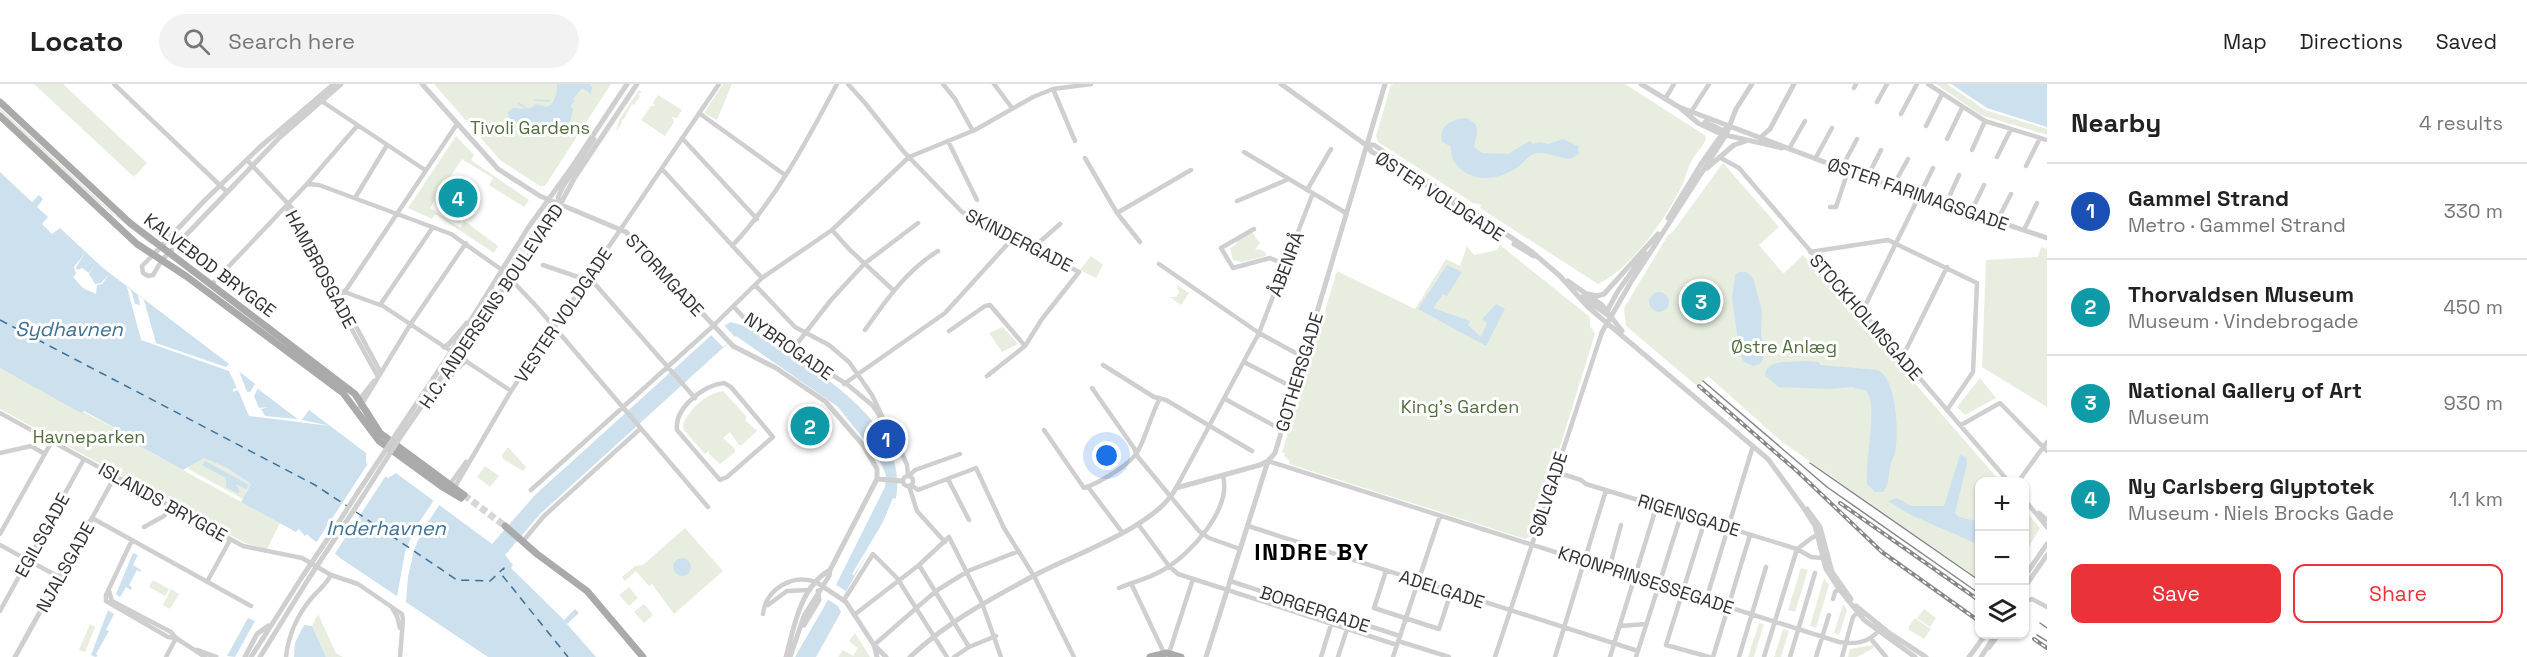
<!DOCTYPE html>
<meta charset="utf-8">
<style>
body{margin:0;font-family:"Space Grotesk",sans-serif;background:#f2f2f2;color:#222}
.controls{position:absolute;right:18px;bottom:18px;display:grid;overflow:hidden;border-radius:12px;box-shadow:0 2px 4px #0004}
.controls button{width:54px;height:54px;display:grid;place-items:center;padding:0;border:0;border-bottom:2px solid #e0e0e0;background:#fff;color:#222;font:30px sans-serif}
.you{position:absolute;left:1107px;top:372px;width:21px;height:21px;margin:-15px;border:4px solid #fff;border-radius:50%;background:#1a73e8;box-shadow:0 0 0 9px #1a73e833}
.badge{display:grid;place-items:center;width:39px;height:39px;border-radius:50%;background:#ea3239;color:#fff;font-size:20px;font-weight:700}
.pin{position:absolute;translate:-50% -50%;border:3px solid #fff;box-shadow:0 2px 6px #0006}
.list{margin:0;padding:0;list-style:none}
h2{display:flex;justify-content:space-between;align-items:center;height:78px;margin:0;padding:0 24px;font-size:26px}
h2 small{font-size:20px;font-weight:400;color:#767676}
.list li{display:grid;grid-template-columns:39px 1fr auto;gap:18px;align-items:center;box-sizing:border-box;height:96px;padding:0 24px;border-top:2px solid #e0e0e0}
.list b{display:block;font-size:22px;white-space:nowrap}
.list p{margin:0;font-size:20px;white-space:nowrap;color:#767676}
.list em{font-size:20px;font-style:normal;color:#767676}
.actions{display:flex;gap:12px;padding:18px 24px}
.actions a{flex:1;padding:14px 0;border:2px solid #ea3239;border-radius:12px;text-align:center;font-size:21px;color:#ea3239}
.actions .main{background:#ea3239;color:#fff}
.icon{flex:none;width:33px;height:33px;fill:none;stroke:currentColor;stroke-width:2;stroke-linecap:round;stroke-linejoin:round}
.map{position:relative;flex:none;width:2047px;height:573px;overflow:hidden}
header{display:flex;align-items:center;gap:36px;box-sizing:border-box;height:84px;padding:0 30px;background:#fff;border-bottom:2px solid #e0e0e0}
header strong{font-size:28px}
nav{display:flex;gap:33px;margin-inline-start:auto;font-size:21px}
.search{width:420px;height:54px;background:#f2f2f2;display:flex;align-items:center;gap:15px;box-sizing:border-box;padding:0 21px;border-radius:33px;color:#767676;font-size:22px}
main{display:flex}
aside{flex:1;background:#fff}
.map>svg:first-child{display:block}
.green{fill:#e7eee0}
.water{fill:#cce0ee}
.pier{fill:#fff}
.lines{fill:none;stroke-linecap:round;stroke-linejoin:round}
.stream{stroke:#cce0ee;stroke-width:1.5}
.ferry{stroke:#3c7097;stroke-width:1.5;stroke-dasharray:8 6;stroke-linecap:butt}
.primary-tunnel{stroke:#d6d6d6;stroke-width:7;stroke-dasharray:7 3.5;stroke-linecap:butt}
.minor{stroke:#cfcfcf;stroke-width:4.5}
.tertiary{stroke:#cfcfcf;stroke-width:5}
.primary{stroke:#aaa;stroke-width:7}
.tram{stroke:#878787;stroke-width:1.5}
.rail-casing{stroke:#878787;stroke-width:4}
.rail{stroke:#fff;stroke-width:1.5;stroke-dasharray:4.5;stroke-linecap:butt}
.tertiary-bridge{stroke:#cfcfcf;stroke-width:5}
.labels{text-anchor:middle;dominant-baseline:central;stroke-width:6;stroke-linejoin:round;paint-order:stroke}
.park-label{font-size:18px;fill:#526f3d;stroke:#fff}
.street-label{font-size:18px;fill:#323232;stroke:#fff}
.water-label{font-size:20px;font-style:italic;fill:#3c7097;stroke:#fff}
.district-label{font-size:24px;font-weight:bold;letter-spacing:1.5px;fill:#000;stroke:#fff}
</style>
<header>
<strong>Locato</strong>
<div class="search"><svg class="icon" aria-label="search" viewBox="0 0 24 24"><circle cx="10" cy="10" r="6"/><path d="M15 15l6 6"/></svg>Search here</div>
<nav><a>Map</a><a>Directions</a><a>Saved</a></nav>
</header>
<main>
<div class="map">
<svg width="2047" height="573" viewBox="0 0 2047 573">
<rect width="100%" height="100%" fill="#fff"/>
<path class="green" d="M34 0H63L147 79 134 93Z
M434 0H611L545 102H540L500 76Z
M723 0H732L717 36 704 29Z
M1395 0H1625L1706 52C1706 61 1696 68 1692 76 1688 82 1687 90 1684 97 1668 132 1633 183 1598 200L1480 124 1481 121 1473 119 1378 58 1376 52 1391 1Z
M1936 0H1947L1985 26 2047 45V51L1981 31Z
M639 6 642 8 638 10 640 12 634 21 632 20 624 35 621 36 622 38 616 49 619 36Z
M658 11 682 26 677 34 672 33 674 38 665 52 641 36 651 22H655L653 19Z
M0 24 113 129 152 159 151 161 93 114 0 27Z
M456 52 474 71 471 76 529 116 524 123 489 101 493 94 462 75 430 124 460 144 464 138 467 139 498 162 494 169 435 130 432 135 408 124Z
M1723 79 1779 143 1759 161 1781 187 1784 189 1803 171 2000 397 1980 398 1979 495 1782 358 1708 292 1698 303 1626 242 1624 224 1668 151 1672 149Z
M545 128 549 129 536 153 514 185H511L510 182 524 156Z
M1252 148 1260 159 1255 166 1259 165 1265 168 1266 172 1242 178 1233 176 1230 165 1237 159V156Z
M1500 161 1590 233V242L1595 250 1532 452 1525 455 1289 380 1290 377 1284 372 1285 369 1282 368 1337 187 1415 225 1446 175 1460 182 1467 162 1474 171 1497 166Z
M2041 163 2047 165V323L1982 283 1986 176 2038 173Z
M1091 172 1103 181 1096 194 1080 186Z
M1177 201 1189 209 1181 221 1170 213H1176L1179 209Z
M1003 243 1018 260 1002 268 989 249Z
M0 284 116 345 148 367 280 439 267 465 245 459 232 452 0 325Z
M1980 294 1996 314 1965 331 1957 323Z
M723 307 747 333 745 336 757 347 742 361H739L730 348 723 354 735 365V368L720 380 709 370V367L705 370 684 346 683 340C691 324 705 310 723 307Z
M507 364H509L526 383 523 387 503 375 502 371Z
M204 374 227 384 251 400 243 415 190 386 188 383Z
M485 382 499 392 490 403 477 393Z
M2025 426 2040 444 2025 469 2024 426Z
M685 444 723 487 674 530 652 500 649 502 636 487 625 497 622 493 635 482 643 481Z
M1801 484 1808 486 1795 528 1788 526Z
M1824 494 1829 501 1816 544 1810 542Z
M153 496 169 505 165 512 149 503Z
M629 503 638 514 629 522 619 511Z
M171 505 179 510 170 525 163 521Z
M644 520 653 531 644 539 634 528Z
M1843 520 1847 526 1839 551 1834 549Z
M1924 525 1936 534 1930 543 1917 534Z
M318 530 336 569 343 573H326L312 542Z
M1915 534 1931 545 1924 555 1909 546V542Z
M1759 539 1764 540 1754 573H1748Z
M90 540 95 543 85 568 79 566Z
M1783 545 1789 547 1781 573H1774Z
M855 549 870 573H838L843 566 853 572 858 564 849 557Z
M1873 561 1874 564 1857 573H1848L1850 565Z"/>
<path class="water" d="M557 0H590L592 3 591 10 582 4 573 15 575 17 570 22 573 25C571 36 570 47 557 49L543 42 509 38 508 28 513 24C524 24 528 28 536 20L546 23 551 21 556 12Z
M1951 0H2047V43L1987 24Z
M1466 34C1483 41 1476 50 1474 63L1482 69 1508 70 1530 57 1533 60 1540 58 1548 60 1563 55 1578 62 1579 70 1570 75C1560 74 1548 68 1538 69 1530 69 1524 78 1519 82 1500 97 1471 100 1455 79 1450 74 1453 68 1450 62L1442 58C1438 42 1452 35 1466 34Z
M0 88 32 118 39 111 43 115 37 123 48 133 42 140 52 150 60 144 103 184 258 302V305L299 336 301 337 309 326 366 369V379L388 394 396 389 492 460 535 411 717 246 731 238 748 243C805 281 918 338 894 422L838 522 841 528 816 573H795L832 509 885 403 886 391 878 373 838 323 736 252 540 430 505 471 513 481 511 484 564 536 575 525 579 529 567 540 596 573H488L340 474C332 464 315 460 307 450L305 452 299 445 296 448 241 418 251 400 227 384 204 374 183 386 114 348 115 344 84 327 81 329 0 284Z
M1447 181 1462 188 1447 212 1443 210 1433 224 1470 237 1468 241 1481 253 1487 239 1482 235 1496 220 1505 225 1486 262 1418 225Z
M1739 188H1746L1753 194 1762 227 1761 250 1765 270 1761 279 1753 282 1744 278 1740 271 1732 214 1735 191Z
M1649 218a10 10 0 1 1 20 0a10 10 0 1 1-20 0Z
M1804 277 1819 278 1820 281 1878 286C1897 296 1899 349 1895 369 1894 373 1891 377 1890 382 1888 392 1890 399 1883 408H1875L1867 400C1864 378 1879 321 1866 307L1852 303 1830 305 1778 303 1765 291C1768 274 1790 279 1804 277Z
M1960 371 1966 373 1967 380 1955 429 1959 433 1979 438V466L1975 459 1911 431 1888 417 1897 414 1911 422H1944Z
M205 377 249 401 246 405 236 400 240 408 237 409 226 403V394L202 381Z
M133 469 138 471 133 481 141 486 140 488 137 486 129 501 132 504 131 506 126 503 120 513 116 510Z
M673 483a9 9 0 1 1 18 0a9 9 0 1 1-18 0Z
M108 526 114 530 106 546 109 547 96 570 98 572 95 573 91 571Z
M248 534 255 537 235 573 227 572Z
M304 541 312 542 326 573H294L295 559Z"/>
<path class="pier" d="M86 168 76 183 77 186 82 184 89 189 96 178 89 190 95 200 101 199 110 189 102 200 97 201 96 210 83 204 73 193 76 190 74 183Z
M127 203 131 206 135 220 140 221 138 211 144 216 156 259 226 283 229 280 239 287 247 308H250L255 300 259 302 254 312 259 324 269 323 261 325 265 332 298 335 330 342 249 332 238 306 233 308V305L237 304 229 287 141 256Z
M723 240 735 253 723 263 711 251Z
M369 378 387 390 334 471 316 459Z
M893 414 896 415 889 435 854 491 852 490 883 438Z
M434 416 440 420 422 447 414 466 408 493 406 519 397 513 405 468 414 446Z
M835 500 846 507 838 522 827 515Z"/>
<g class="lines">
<path class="stream" d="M535 16 550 17
M518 19 529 26"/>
<path class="ferry" d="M0 236 315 401 347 422
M356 428 457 496 490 497 504 484 502 491 568 573"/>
<path class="primary-tunnel" d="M464 411 505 442"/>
<path class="minor" d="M114 0 226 107
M848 0 865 19 904 68 962 128 1079 188 1042 235 1025 262 987 292
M943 0 955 15 973 47
M994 0 1012 24
M1928 0 1985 37 2047 56
M1854 4 1856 0
M1053 5 1075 57
M1665 15 1674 0
M320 16 425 86
M1877 18 1887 0
M1691 28 1709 0
M699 29 785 91
M1901 30 1917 0
M1926 42 1942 10
M682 54 757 135
M1947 55 1962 24
M948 57 977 116
M1789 65 1805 37
M1972 66 1985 37
M1244 68 1346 129
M1719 73 1739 84 2009 398
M1997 73 2011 45
M1085 74 1117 129 1140 158
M1815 75 1832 44
M247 76 293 125 381 289
M2026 82 2040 54
M662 85 762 194
M1841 85 1857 55
M1867 94 1881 66
M307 100 319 101 451 150 502 186 538 224 708 423
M1893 102 1908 75
M1307 106 1331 65
M355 114 387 61
M1237 117 1289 95
M287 120 288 129 378 293
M1946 120 1959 91
M1830 123H1836L1848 87
M1971 128 1984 101
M1117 129 1191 86
M1997 137 2011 110
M1254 145 1221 164 1233 184 1270 174 1287 181
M832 146 849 165 893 206
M2024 146 2037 119
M732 162C776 115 807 57 837 0
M1034 163 1060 140
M1810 168 1888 156 1977 199 1973 288 1947 326
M153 171 142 182 143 189 148 192 153 191 162 176
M1159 180 1259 249 1303 273
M543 181 581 194 588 192
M588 192 695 314
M211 201 307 100 357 42
M755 201 795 243 829 261 849 278 872 311 882 332
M332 209 339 206 383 222 511 307
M335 216 344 209 457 40
M380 221 433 143
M734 223 745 235 848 301 872 321 896 355 907 381 908 392
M1861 226 1866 220 1933 84
M865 246C886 216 907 186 938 167
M949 247 985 222 990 221 1025 262
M792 266 831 216 864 180 918 139
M1900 272 1907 264 1947 183
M1244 278 1294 304
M1103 281 1154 313 1166 316 1252 367
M724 299 731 303 773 353 727 393 720 396 677 346C674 324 704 301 724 299Z
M844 300 945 229 1013 154
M1092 304 1134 364 1138 373 1199 447 1209 454 1240 465
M1225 315 1282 346
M359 316 374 297
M360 323 410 241 466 159
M0 329 243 462 302 474 331 491 358 500 402 530 403 536 400 573
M1961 341 2000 319 2047 367
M1044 346 1084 404C1099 399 1130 381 1138 367 1147 350 1151 331 1160 314
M0 369 31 362 45 370
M1268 377 1839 558C1855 561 1870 558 1880 545
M1556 388 1581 396 1586 400 1797 465 1811 473 1822 474
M903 397a5 5 0 1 1 10 0a5 5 0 1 1-10 0Z
M115 392 92 434 251 522
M909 392 915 386 960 370
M948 395 969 436
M2018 398 2047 358
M911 401 918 406 976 384 1004 444 1034 492 1074 573
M909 402 917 427 945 458
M448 403 466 378
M1088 403 1122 448
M1176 404 1259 249 1313 109
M453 406 511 307 719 0
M531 406 713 242 762 194 832 146 909 73 975 46 1033 13 1053 5 1091 0
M2024 415 2047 443
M2039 429 2047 436
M1705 436 1666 561 1709 573
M1138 440 1169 482 1178 490 1397 561
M1248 442 1638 567
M144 443 164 432 171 423
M0 450 52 357
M132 456 106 511V517L168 553 176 554 205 573
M523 457 544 432 640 345
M0 461 59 493
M919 481 969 563
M1609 485 1621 441
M1386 487 1374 524 1439 545 1451 508
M1230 497 1400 552
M207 498 230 456
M1131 499 1164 569
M1119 504C1134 498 1150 494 1163 486 1190 471 1232 425 1223 392
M109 507 112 517 171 548 176 554
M1833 515 1835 508 1839 505
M844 516 873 470 897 494 947 573
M1706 516 1753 362
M2024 518 2032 515 2047 523
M768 521 787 507 810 506
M392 524 397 532 400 544
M0 527 84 375
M763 530C766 504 793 490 816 498
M854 531 919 481 949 453 982 519 1001 573
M1620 542 1646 540
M1871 555 1886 573
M1398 557 1449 573
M874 561 936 507 968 487 1019 467
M1989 564 1999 550
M1169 569 1193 495
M166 573 176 554
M286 573C288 553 297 532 310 516 317 507 325 502 331 491
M954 573 969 563 996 552
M1321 573 1334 531
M1338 573 1350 536
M1393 573 1440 432
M1495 573 1602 248
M1555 573 1606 406
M1610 573 1657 421
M1636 573 1682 428
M1713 573 1750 451
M1739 573 1766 483
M1764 573 1797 465 1813 453 1818 452
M1790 573 1815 489
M1816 573 1829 531
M1842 573 1853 533 1860 526"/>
<path class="tertiary" d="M422 0 498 85 540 112 626 148 733 262 776 284 826 318 863 361 877 385V395L830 486 829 492 804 532 790 573
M1281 0 1366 61 1372 68 1391 77 1466 128
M1641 0 1679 23 1698 39 1721 50 1782 64
M1679 23 1848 87 2047 154
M1705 38 1726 48
M1760 54 1770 45 1794 0
M1366 61H1374L1531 167 1560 192
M1707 84 1734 61 1746 57
M561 121 558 113 564 101 594 55
M1668 134 1701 80 1727 43
M1514 160 1534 172
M153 171 204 117 260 63 334 0
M162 176 280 53 341 0
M1559 191 1588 223 1768 375 1803 423 1815 442 1826 485 1839 505 1864 536 1915 573
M1568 197 1602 221 1622 247
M1588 210 1597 212 1604 210 1658 150
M1582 213 1609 232
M1606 229 1618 207 1645 169
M1602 248 1631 198 1726 51 1736 25 1752 0
M444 263 449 260 467 239
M427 319C444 306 451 286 466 277
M397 349 451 268 528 144 572 83 627 0
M401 352 494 217 541 156 575 93 637 0
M877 395 902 397
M1807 425 1820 443 1832 488 1851 515
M339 438 358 408
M344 441 363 412
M2024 493 2047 460
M816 498 846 518 874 561 886 573
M2024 504 2047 471
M1856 522 1888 548 1926 573
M804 541 819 516 818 507
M874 561 877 573
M197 566 216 573
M15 573 92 434
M245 573 257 550 268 542
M251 573 304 490
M260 573 309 494
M786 573C794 543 800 503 830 486
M910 573C947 538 992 514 1037 490 1075 470 1157 442 1176 404L1260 381 1268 377
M1206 573 1268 377 1275 369 1385 0
M1969 573 1986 550
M1981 573 1996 550"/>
<path class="primary" d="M0 18 130 139 355 310 380 349 464 411
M0 32 137 160 186 192 343 309 379 357 441 402 461 414
M505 442 537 470 587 507 643 573
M1150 573 1167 569 1181 573"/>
<path class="tram" d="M1703 297 1827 403 1980 510
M1810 379 1980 497
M2040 539 2047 544
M2037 551 2047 557"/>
<g class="rail-casing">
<path id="rail" d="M1699 302 1798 388 1882 468 1976 535
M1840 419 1980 517
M2034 555 2047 564"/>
</g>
<use href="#rail" class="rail"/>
<path class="tertiary-bridge" d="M358 408 397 349
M363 412 401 352
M304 490 339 438
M309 494 344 441"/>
</g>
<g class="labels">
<g class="park-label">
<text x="530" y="43">Tivoli Gardens</text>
<text x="1784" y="262">Østre Anlæg</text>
<text x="1460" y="322">King's Garden</text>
<text x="89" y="352">Havneparken</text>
</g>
<g class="street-label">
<text transform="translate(1918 110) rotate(19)">ØSTER FARIMAGSGADE</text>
<text transform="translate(1440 112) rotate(33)">ØSTER VOLDGADE</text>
<text transform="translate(1019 156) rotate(27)">SKINDERGADE</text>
<text transform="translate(1286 180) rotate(-69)">ÅBENRÅ</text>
<text transform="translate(210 181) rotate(37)">KALVEBOD BRYGGE</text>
<text transform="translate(321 185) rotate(62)">HAMBROSGADE</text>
<text transform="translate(665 191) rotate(47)">STORMGADE</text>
<text transform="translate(491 222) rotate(-56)">H.C. ANDERSENS BOULEVARD</text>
<text transform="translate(563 231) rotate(-56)">VESTER VOLDGADE</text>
<text transform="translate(1866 233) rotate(49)">STOCKHOLMSGADE</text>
<text transform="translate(789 262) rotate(35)">NYBROGADE</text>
<text transform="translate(1299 288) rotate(-73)">GOTHERSGADE</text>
<text transform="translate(1548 410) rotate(-72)">SØLVGADE</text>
<text transform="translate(163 418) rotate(29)">ISLANDS BRYGGE</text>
<text transform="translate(1689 431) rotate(17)">RIGENSGADE</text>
<text transform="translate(42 451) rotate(-61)">EGILSGADE</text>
<text transform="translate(65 483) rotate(-61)">NJALSGADE</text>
<text transform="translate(1646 496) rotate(18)">KRONPRINSESSEGADE</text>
<text transform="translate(1442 505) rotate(18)">ADELGADE</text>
<text transform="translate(1315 525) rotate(18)">BORGERGADE</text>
</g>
<g class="water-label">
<text x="69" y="245">Sydhavnen</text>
<text x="386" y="444">Inderhavnen</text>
</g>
<g class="district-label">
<text x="1312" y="467">INDRE BY</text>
</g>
</g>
</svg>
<div class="controls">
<button>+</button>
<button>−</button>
<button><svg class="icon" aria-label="layers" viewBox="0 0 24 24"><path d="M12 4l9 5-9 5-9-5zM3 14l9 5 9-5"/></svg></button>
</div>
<div class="you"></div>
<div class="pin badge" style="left:886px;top:355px;background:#1a4fb4">1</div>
<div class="pin badge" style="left:810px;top:342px;background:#0f9aa8">2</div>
<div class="pin badge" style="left:1701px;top:217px;background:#0f9aa8">3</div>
<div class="pin badge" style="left:458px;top:114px;background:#0f9aa8">4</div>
</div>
<aside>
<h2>Nearby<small>4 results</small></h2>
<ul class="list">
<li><span class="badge" style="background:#1a4fb4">1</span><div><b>Gammel Strand</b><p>Metro · Gammel Strand</p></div><em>330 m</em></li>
<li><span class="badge" style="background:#0f9aa8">2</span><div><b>Thorvaldsen Museum</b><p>Museum · Vindebrogade</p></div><em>450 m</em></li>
<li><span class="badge" style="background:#0f9aa8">3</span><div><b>National Gallery of Art</b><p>Museum</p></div><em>930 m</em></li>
<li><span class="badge" style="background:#0f9aa8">4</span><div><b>Ny Carlsberg Glyptotek</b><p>Museum · Niels Brocks Gade</p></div><em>1.1 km</em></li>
</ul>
<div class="actions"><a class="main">Save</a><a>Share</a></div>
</aside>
</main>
